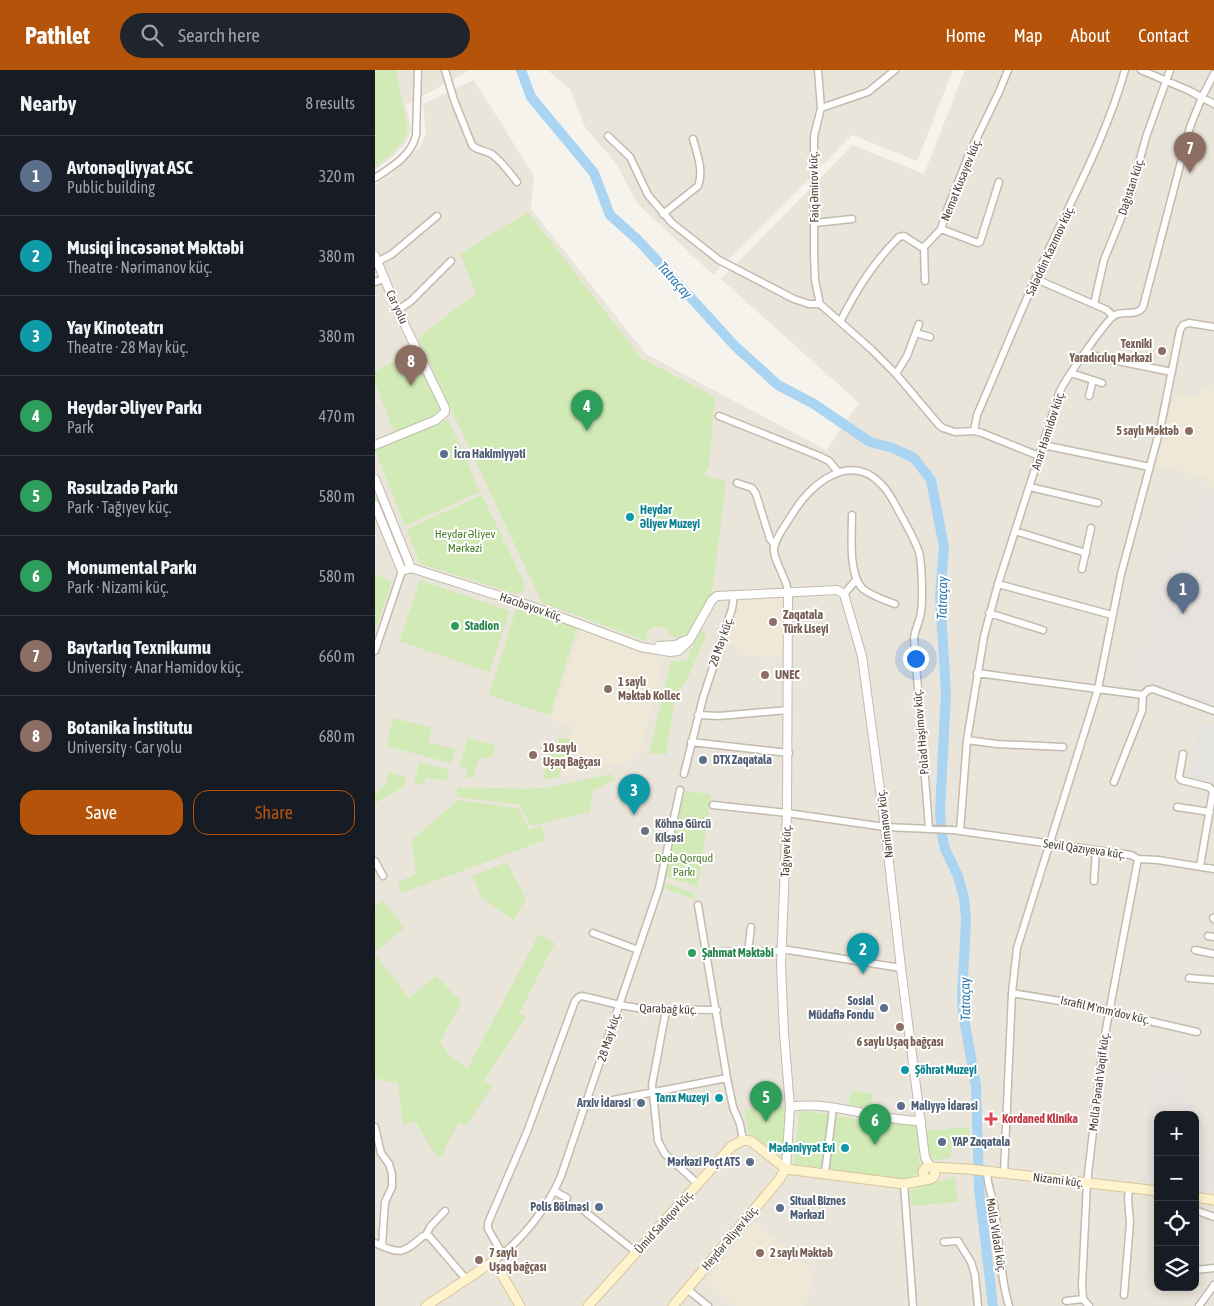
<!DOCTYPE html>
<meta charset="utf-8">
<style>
body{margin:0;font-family:"Asap Condensed",sans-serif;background:#20242c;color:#f1f3f6}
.controls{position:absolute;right:15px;bottom:15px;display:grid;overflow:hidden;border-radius:10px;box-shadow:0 2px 12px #0003}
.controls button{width:45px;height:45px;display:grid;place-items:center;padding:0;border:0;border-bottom:1px solid #363941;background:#171b24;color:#f1f3f6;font:25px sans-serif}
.you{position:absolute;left:540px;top:588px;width:18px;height:18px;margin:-12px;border:4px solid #fff;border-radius:50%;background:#1a73e8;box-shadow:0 0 0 8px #1a73e833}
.badge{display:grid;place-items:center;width:32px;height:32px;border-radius:50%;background:#b45309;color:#fff;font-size:16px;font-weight:700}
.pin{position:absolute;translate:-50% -41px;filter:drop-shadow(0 1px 2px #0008)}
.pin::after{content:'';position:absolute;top:26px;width:18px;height:15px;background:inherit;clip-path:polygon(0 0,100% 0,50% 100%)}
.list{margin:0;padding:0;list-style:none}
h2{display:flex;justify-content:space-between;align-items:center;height:65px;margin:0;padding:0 20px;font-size:21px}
h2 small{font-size:16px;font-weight:400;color:#9ea1a6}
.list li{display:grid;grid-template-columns:32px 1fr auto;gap:15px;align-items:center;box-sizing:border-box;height:80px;padding:0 20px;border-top:1px solid #363941}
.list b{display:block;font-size:19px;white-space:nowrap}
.list p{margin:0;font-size:16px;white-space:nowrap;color:#9ea1a6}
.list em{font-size:16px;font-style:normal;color:#9ea1a6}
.actions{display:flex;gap:10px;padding:15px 20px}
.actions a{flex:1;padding:11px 0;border:1px solid #b45309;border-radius:15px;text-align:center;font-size:18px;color:#b45309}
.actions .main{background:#b45309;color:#fff}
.icon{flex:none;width:28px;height:28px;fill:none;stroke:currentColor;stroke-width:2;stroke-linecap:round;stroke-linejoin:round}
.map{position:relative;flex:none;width:839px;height:1236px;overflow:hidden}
header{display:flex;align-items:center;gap:30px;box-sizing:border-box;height:70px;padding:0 25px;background:#b45309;color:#fff}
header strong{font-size:24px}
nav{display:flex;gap:28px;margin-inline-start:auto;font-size:18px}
.search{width:350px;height:45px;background:#20242c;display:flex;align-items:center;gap:12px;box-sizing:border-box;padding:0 18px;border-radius:28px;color:#9ea1a6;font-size:19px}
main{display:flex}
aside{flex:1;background:#171b24}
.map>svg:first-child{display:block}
.residential{fill:#eae5da;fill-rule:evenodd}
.industrial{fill:#e6e2dd}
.education{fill:#efe8d6}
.green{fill:#d2eab5}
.parking{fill:#e5e3e0}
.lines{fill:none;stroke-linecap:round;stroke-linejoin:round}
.river{stroke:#a9d4f2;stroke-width:10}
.minor-casing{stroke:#c2bbae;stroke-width:9}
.tertiary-casing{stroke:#c2bbae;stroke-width:10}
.secondary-casing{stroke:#d6c79b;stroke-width:11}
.minor{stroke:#fff;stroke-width:6}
.tertiary{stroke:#fff;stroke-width:8}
.secondary{stroke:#fff3cd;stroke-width:9}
.education-dot{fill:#8d6e63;stroke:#fff;stroke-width:2}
.service-dot{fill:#5c6f8a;stroke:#fff;stroke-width:2}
.culture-dot{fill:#0f9aa8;stroke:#fff;stroke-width:2}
.leisure-dot{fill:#2e9e5b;stroke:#fff;stroke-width:2}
.worship-dot{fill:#6b7280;stroke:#fff;stroke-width:2}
.health-dot{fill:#e0444e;stroke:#fff;stroke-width:2}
.labels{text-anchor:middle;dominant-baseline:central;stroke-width:4;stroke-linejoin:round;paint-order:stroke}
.street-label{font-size:12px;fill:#4b4439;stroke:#fff}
.education-label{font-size:12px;font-weight:bold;fill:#785e54;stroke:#fff;text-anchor:start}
.service-label{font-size:12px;font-weight:bold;fill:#4e5e75;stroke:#fff;text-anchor:start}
.culture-label{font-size:12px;font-weight:bold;fill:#0d838f;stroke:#fff;text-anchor:start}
.park-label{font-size:12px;fill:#4a7f2a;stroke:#fff}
.leisure-label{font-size:12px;font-weight:bold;fill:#27864d;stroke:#fff;text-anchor:start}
.worship-label{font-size:12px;font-weight:bold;fill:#5b616d;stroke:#fff;text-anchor:start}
.health-label{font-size:12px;font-weight:bold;fill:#be3a42;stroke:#fff;text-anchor:start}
.water-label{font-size:14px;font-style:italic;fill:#2e7ab2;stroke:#fff}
</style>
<header>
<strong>Pathlet</strong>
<div class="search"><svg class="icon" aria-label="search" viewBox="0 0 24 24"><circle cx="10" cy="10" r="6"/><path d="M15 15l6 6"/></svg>Search here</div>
<nav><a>Home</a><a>Map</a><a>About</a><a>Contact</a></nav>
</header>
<main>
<aside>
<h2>Nearby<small>8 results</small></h2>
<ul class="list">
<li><span class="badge" style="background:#5c6f8a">1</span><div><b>Avtonəqliyyat ASC</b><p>Public building</p></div><em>320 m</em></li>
<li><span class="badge" style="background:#0f9aa8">2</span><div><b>Musiqi İncəsənət Məktəbi</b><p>Theatre · Nərimanov küç.</p></div><em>380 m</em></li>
<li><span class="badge" style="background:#0f9aa8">3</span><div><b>Yay Kinoteatrı</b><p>Theatre · 28 May küç.</p></div><em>380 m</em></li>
<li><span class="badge" style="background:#2e9e5b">4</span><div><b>Heydər Əliyev Parkı</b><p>Park</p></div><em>470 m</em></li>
<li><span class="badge" style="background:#2e9e5b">5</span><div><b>Rəsulzadə Parkı</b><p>Park · Tağıyev küç.</p></div><em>580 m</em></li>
<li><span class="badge" style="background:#2e9e5b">6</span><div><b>Monumental Parkı</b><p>Park · Nizami küç.</p></div><em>580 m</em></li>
<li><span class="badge" style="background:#8d6e63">7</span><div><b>Baytarlıq Texnikumu</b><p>University · Anar Həmidov küç.</p></div><em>660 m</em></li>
<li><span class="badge" style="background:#8d6e63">8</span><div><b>Botanika İnstitutu</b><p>University · Car yolu</p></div><em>680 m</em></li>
</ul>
<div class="actions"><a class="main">Save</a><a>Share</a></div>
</aside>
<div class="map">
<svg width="839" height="1236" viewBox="0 0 839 1236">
<rect width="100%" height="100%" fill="#f6f3ec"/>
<path class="residential" d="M0 0H92L93 1 31 35 36 59 31 73 16 88 0 100Z
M172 0H578L542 91 477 65 338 205 262 133 242 95 210 57 195 19Z
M590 0H839V1236H0V115L23 99 45 77 51 63 48 34 99 10 159 106 156 139 271 284 451 380 484 333 346 209 478 75 549 104ZM783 1045H820V1217H783Z"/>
<path class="industrial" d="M831 418 839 420V638L755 608 797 481Z
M805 998 839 1085V1122L820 1119V1045H783V1113L767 1111 779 999Z"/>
<path class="education" d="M826 318 839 322V417L832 415 833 408 781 395 799 325 822 328Z
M400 527 406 529 409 533 408 587 369 586 351 569 364 530Z
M206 557 288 589 267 677 252 692 184 707 198 657 176 649Z
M378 1151 438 1200 433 1228 427 1236H361L330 1212Z"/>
<path class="green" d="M0 0H21L33 59 29 71 14 86 0 97Z
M153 142 266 288 340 327 334 395 329 405 351 412 337 523 314 562 309 567 302 568 295 566 291 557 280 556 272 562V571L167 533 43 268 101 223 85 184Z
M38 283 67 342 19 362 0 312V301Z
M73 349 105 422 30 456 0 380Z
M0 418 29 488 25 490 0 429Z
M107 425 149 513V518L145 523 141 524 45 494 32 459Z
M0 505 17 511 0 561Z
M45 510 135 541 114 602 24 571Z
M142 536 203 556 175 645 114 625Z
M326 560 332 564 310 614 301 622 291 685 274 683 296 591H311Z
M18 648 57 658 53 672 80 679 76 693 11 676Z
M184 667 195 669 184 707 168 710 175 675 181 676Z
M93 668 120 675 117 688H105L97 708H90L93 699 84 696Z
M44 692 74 700 72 710 50 708V713L39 714Z
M14 702 31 707 29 717 0 733V725L11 713Z
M236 704 241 709 217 721 215 742 156 756 145 735 82 727V717L154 719 176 717Z
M309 721 336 724 323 817 290 806Z
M83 730 143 738 154 760 167 756 170 770 27 823 23 813 41 803 37 770Z
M132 792 151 829 138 850 107 828 97 806Z
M290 813 318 823 320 830 289 818Z
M8 830 29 858 0 882V836Z
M164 864 180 873 144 943 151 946 109 1010 117 1016 91 1056 84 1052 66 1086H61L40 1051 28 1056 23 1014 0 1008V884L34 928 61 906 87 932 65 971 76 988 93 998Z
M477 1021 497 1024 496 1038 473 1035Z
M411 1035 408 1088 374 1063 369 1040Z
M424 1041 454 1044 446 1098 419 1094Z
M461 1046 542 1056 545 1093V1098L541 1104 530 1110 454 1100Z
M594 1057 596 1076 577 1077 575 1088 556 1091 550 1061Z
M580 1107 583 1132 536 1136 535 1120Z"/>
<path class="parking" d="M823 654 839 656V712L815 708Z"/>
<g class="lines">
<path class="river" d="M146 0 156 27 219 103 235 145 264 171 360 276 403 315 439 334 495 372 518 378 539 388 556 410 569 477 565 527 571 622 565 742 567 765 570 779 583 806 589 828 591 850 587 925 588 943 601 1016 604 1118 618 1236"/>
<g class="minor-casing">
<path id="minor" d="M70 0 79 30 97 75C102 81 111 80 118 85 127 92 135 103 142 112
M443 0 446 38 439 66V184L440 210 445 234 497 280 521 304 564 355 568 358 580 362 599 361 607 363 664 386
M766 0 815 21 839 34
M446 38 493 22 520 0
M233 66 255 87 273 125 297 153 344 190 419 229 434 234H445
M0 108C17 97 37 85 41 65L43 0
M288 144 323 116C329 101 322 84 318 69
M440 153 477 149
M566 159 603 173 605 172 624 112
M549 177 550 211
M2 192 17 184 62 146
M661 209 732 240 738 246
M0 212 9 209
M719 234 729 190 755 126 771 67 795 0
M23 240 36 231 76 191
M465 252C482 219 498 193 524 167L529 166 546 177H549L566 159 572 140 595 82 625 20 633 0
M541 263 555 267
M711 282 723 287 797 302
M696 303 727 313
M521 304 532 286 544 254
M714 326 718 310
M344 346 444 386 454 391 463 402
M599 361 602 345C626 290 648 235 673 181 701 121 732 64 750 0
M668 375 775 397
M362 413 377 418 381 424 395 469 400 475
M655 417 723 433
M477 445C477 464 473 505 488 519 497 526 509 530 520 534
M640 461 711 483
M707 499 716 458
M623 514 737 545
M413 523C413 509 397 490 399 477 402 465 412 453 418 443 436 413 476 381 507 415 516 424 521 437 527 447 533 458 540 470 544 482 547 494 548 529 546 542 545 551 540 559 539 568L554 758
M469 524 481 510
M614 543 668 560
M0 581 27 501
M602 603 768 625 773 620 778 619 839 641
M323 645 344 646 413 640
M592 670 622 674 688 677
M316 672 414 683
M808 684 804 707 806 710 834 717 838 721 825 796
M309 704 328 628 357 539 359 526
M739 712 767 641 768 625
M338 735 412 743 510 757 578 760 756 785 763 789 783 790 839 799
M802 737 835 742
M585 761 592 670 609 566 623 514 685 321C690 310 731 250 740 245 750 240 761 247 768 237L815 57 827 27 839 4
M0 791 8 806
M719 811 721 780
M323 835 352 1008 358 1037 365 1054 368 1070
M838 848 839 849
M218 863 263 880
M833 866 839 867
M820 880 839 884
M373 882 376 857
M332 883 350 882H387L413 880 526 898
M814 908 839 910
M637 923 697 933 822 962
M291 940 277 1015 283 1071 290 1084 323 1114
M212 1035 352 1008
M0 1057 6 1083 14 1094 17 1104V1117L10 1132 7 1176
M612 1101C612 1114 616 1123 619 1135 625 1169 624 1203 634 1236
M450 1103 458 1038
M629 1103 637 923 642 878 723 619 746 504 786 355 805 260 808 255 814 253 839 257
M529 1114 538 1236
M179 1121 192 1128
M208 1140 261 1182
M820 1140 839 1147
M51 1165 55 1157 70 1141
M569 1172 583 1171 596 1192 600 1205 603 1236
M0 1173C25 1184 27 1185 48 1166H54L91 1209
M128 1185 113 1159V1153L152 1062 200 931 204 927 207 926 245 935 268 939 342 940
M119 1191C147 1170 172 1139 186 1106L284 818 305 720
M820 1200 839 1198
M312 1219 333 1236
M749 1225 755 1153 753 1129 754 1118
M691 1231 708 1229
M714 1236 708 1229 707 1215 712 1113 728 975 763 789
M824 1236 839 1215"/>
</g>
<g class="tertiary-casing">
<path id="tertiary" d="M0 186 22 239 70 338V342L61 350 0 375
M0 409 36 498
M0 435 27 501 36 498
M36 498 153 535 266 577 295 582 303 581 314 571 337 530 342 526 462 520 469 524 487 586 510 757 526 898 550 1087 555 1097
M413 523 412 743 406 896 409 963 415 1037
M284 576 301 575 311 570
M411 1099 415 1037C459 1030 502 1051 546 1051"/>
</g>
<g class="secondary-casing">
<path id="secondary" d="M548 1103a6 6 0 1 1 12 0a6 6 0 1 1-12 0Z
M555 1097 593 1099 783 1121
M820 1127 839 1130
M51 1236 119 1191 145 1236
M213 1236 356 1077 368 1070 376 1071 411 1099 529 1114 555 1109
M298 1236 403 1111 411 1099"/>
</g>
<use href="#minor" class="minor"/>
<use href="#tertiary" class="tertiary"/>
<use href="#secondary" class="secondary"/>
</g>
<g class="education-dot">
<circle cx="787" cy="281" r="5"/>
<circle cx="814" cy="361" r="5"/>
<circle cx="398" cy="552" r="5"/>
<circle cx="390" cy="605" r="5"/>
<circle cx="233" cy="619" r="5"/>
<circle cx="158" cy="685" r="5"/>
<circle cx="525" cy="957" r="5"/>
<circle cx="385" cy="1183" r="5"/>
<circle cx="104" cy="1190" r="5"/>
</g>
<g class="service-dot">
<circle cx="69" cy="384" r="5"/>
<circle cx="328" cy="690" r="5"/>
<circle cx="509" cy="938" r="5"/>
<circle cx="266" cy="1033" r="5"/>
<circle cx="526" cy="1036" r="5"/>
<circle cx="567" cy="1072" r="5"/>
<circle cx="375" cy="1092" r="5"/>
<circle cx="224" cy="1137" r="5"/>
<circle cx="405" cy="1138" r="5"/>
</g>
<g class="culture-dot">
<circle cx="255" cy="447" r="5"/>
<circle cx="530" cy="1000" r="5"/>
<circle cx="344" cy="1028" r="5"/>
<circle cx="470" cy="1078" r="5"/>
</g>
<g class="leisure-dot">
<circle cx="80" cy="556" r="5"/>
<circle cx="317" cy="883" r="5"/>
</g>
<circle class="worship-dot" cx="270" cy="761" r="5"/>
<path class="health-dot" d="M613.5 1041.5h5v5h5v5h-5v5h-5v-5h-5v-5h5z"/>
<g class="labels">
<g class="street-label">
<text transform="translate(586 110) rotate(-68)">Nemət Kusayev küç.</text>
<text transform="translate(439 117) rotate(-91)">Faiq Əmirov küç.</text>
<text transform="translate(756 117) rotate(-72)">Dağıstan küç.</text>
<text transform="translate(675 181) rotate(-65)">Saləddin Kazımov küç.</text>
<text transform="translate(22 237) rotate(65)">Car yolu</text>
<text transform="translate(673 361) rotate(-72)">Anar Həmidov küç.</text>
<text transform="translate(156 537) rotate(19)">Hacıbəyov küç.</text>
<text transform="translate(346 572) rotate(-71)">28 May küç.</text>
<text transform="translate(546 662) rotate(-95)">Polad Həşimov küç.</text>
<text transform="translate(510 754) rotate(-97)">Nərimanov küç.</text>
<text transform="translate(709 779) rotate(8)">Sevil Qazıyeva küç.</text>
<text transform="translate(411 781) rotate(-88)">Tağıyev küç.</text>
<text transform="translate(293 939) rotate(2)">Qarabağ küç.</text>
<text transform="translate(730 940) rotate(13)">Israfil M'mm'dov küç.</text>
<text transform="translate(234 967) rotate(-72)">28 May küç.</text>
<text transform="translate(724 1012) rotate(-83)">Molla Pənah Vaqif küç.</text>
<text transform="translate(683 1110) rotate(7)">Nizami küç.</text>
<text transform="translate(289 1152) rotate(-48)">Ümid Sadıqov küç.</text>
<text transform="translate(621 1165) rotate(81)">Molla Vidadi küç.</text>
<text transform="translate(355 1168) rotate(-50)">Heydər Əliyev küç.</text>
</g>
<g class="education-label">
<text x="777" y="274" text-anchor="end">Texniki<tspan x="777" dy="14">Yaradıcılıq Mərkəzi</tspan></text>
<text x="804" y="361" text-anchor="end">5 saylı Məktəb</text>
<text x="408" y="545">Zaqatala<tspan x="408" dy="14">Türk Liseyi</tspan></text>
<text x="400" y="605">UNEC</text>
<text x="243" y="612">1 saylı<tspan x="243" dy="14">Məktəb Kollec</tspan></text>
<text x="168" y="678">10 saylı<tspan x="168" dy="14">Uşaq Bağçası</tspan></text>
<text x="525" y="972" text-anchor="middle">6 saylı Uşaq bağçası</text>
<text x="114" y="1183">7 saylı<tspan x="114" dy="14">Uşaq bağçası</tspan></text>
<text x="395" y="1183">2 saylı Məktəb</text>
</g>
<g class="service-label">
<text x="79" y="384">İcra Hakimiyyəti</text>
<text x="338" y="690">DTX Zaqatala</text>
<text x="499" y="931" text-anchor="end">Sosial<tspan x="499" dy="14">Müdafiə Fondu</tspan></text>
<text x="256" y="1033" text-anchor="end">Arxiv İdarəsi</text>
<text x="536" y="1036">Maliyyə İdarəsi</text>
<text x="577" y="1072">YAP Zaqatala</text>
<text x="365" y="1092" text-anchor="end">Mərkəzi Poçt ATS</text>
<text x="415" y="1131">Situal Biznes<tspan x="415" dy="14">Mərkəzi</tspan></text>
<text x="214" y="1137" text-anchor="end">Polis Bölməsi</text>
</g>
<g class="culture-label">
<text x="265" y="440">Heydər<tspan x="265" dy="14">Əliyev Muzeyi</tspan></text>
<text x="540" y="1000">Şöhrət Muzeyi</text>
<text x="334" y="1028" text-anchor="end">Tarıx Muzeyi</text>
<text x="460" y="1078" text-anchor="end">Mədəniyyət Evi</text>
</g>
<g class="park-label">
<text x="90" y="464">Heydər Əliyev<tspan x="90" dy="14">Mərkəzi</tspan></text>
<text x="309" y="788">Dədə Qorqud<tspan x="309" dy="14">Parkı</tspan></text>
</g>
<g class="leisure-label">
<text x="90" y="556">Stadion</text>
<text x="327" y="883">Şahmat Məktəbi</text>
</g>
<g class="worship-label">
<text x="280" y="754">Köhnə Gürcü<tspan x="280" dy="14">Kilsəsi</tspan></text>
</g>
<g class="health-label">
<text x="627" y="1049">Kordaned Klinika</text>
</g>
<g class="water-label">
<text transform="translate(300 210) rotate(48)">Tatraçay</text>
<text transform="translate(567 528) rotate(-89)">Tatraçay</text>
<text transform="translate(590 929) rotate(-91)">Tatraçay</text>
</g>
</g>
</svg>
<div class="controls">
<button>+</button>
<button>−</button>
<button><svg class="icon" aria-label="locate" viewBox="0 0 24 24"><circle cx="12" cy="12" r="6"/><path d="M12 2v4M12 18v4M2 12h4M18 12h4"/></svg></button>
<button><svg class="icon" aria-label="layers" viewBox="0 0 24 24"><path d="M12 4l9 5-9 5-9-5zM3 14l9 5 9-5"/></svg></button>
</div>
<div class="you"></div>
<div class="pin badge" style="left:808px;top:544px;background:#5c6f8a">1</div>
<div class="pin badge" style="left:488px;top:904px;background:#0f9aa8">2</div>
<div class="pin badge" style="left:259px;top:745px;background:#0f9aa8">3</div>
<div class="pin badge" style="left:212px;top:361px;background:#2e9e5b">4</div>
<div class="pin badge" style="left:391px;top:1052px;background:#2e9e5b">5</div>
<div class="pin badge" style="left:500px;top:1075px;background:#2e9e5b">6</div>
<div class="pin badge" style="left:815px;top:103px;background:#8d6e63">7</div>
<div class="pin badge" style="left:36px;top:316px;background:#8d6e63">8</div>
</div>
</main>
